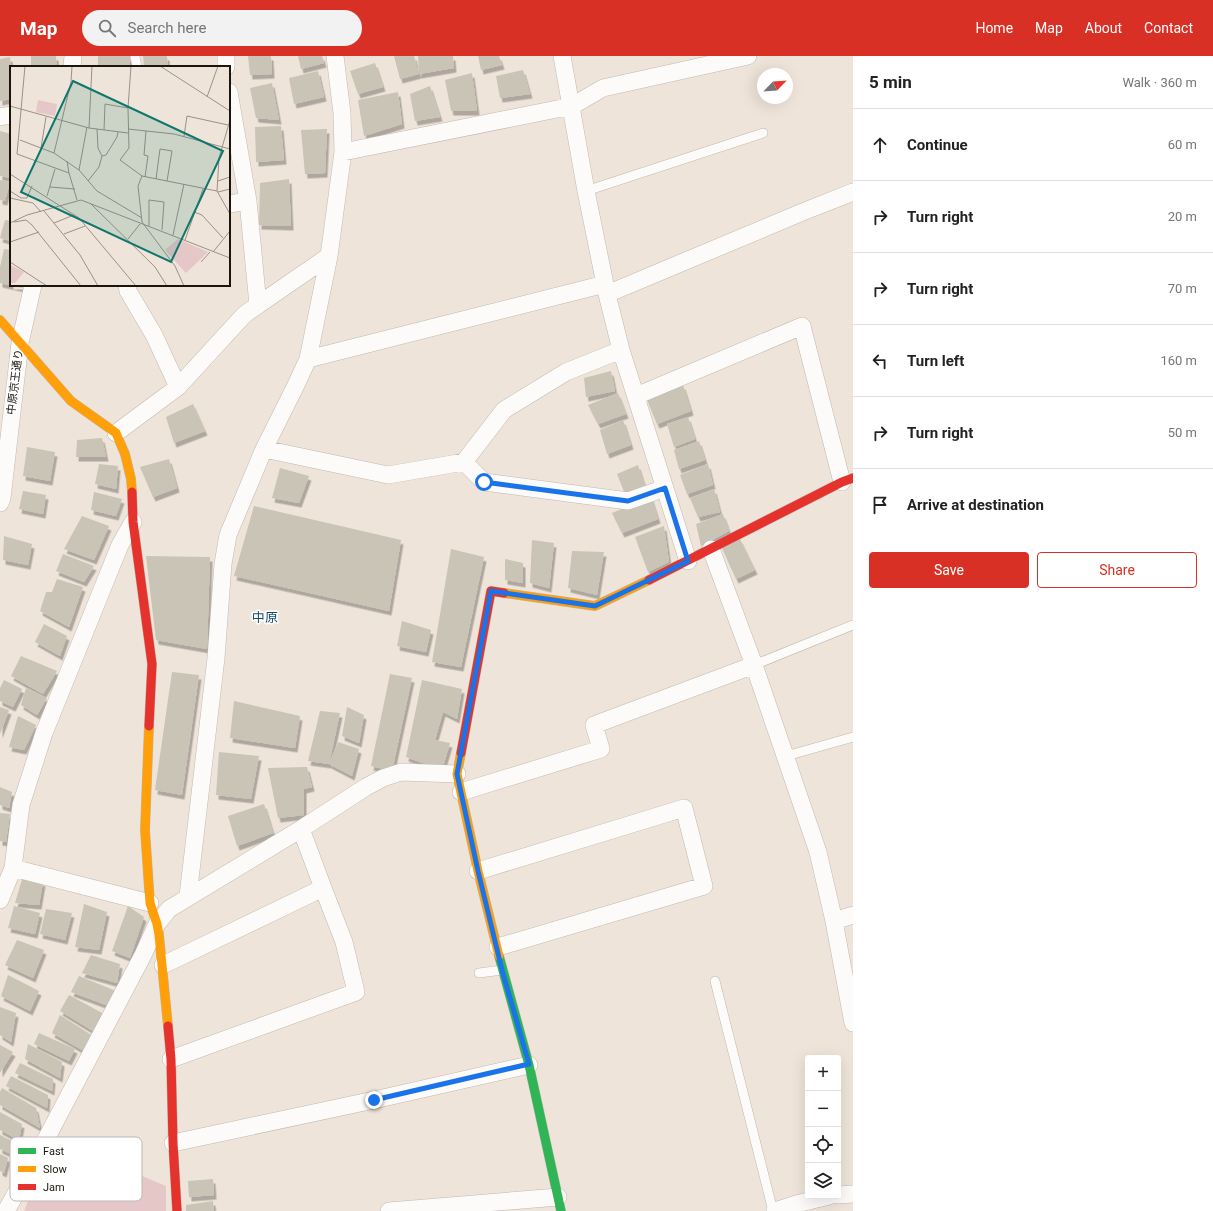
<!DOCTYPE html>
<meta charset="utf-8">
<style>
body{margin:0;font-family:Roboto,"Noto Sans JP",sans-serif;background:#f2f2f2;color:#222}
.controls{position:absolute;right:12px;bottom:12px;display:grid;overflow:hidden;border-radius:4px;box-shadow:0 4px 16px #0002}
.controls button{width:36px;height:36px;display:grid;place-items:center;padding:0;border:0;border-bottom:1px solid #e0e0e0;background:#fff;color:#222;font:20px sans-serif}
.compass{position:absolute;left:757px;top:12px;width:36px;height:36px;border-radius:50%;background:#fff;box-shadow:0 4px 16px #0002;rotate:65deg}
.stop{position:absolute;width:12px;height:12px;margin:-9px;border:3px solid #1a73e8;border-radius:50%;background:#fff}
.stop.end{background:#1a73e8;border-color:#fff;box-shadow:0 1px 4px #0008}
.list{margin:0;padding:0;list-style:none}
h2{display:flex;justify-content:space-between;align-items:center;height:52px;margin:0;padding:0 16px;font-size:17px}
h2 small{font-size:13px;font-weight:400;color:#767676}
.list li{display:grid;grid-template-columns:26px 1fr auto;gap:12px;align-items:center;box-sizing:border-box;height:72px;padding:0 16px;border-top:1px solid #e0e0e0}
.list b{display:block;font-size:15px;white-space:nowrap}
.list em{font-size:13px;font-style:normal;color:#767676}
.actions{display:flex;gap:8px;padding:12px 16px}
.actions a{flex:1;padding:9px 0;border:1px solid #d93025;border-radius:4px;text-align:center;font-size:14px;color:#d93025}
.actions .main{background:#d93025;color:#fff}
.icon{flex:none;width:22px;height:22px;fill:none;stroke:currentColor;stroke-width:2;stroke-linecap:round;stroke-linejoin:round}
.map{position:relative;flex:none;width:853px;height:1155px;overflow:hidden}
header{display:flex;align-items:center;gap:24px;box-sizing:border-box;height:56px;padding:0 20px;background:#d93025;color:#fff}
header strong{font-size:19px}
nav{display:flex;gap:22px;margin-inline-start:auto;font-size:14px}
.search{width:280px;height:36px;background:#f2f2f2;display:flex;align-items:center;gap:10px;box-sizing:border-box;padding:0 14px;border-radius:22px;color:#767676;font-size:15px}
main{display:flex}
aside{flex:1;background:#fff}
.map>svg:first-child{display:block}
.green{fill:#e5c7c8}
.building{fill:#c9c4b5;filter:url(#shadow)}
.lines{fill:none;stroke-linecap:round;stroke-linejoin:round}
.lane-casing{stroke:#c0b9b0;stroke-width:10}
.street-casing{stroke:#c0b9b0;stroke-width:18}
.fast-casing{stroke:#c0b9b0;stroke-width:10}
.slow-casing{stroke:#c0b9b0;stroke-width:10}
.jam-casing{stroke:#c0b9b0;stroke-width:10}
.lane{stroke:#fcfbf9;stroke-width:9}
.street{stroke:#fcfbf9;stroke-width:17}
.fast{stroke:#30b455;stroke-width:9}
.slow{stroke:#ff9f0a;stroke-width:9}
.jam{stroke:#e5322d;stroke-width:9}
.route{stroke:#1a73e8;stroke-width:5}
.labels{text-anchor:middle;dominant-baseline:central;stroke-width:3;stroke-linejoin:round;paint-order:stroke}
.street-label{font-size:11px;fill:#1b150e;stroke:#fff}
.quarter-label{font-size:13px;fill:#164b6e;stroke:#fff}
.inset-road{fill:none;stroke:#9a9188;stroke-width:1}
.view{fill:#0f766e;fill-opacity:0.15;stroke:#0f766e;stroke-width:2}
.inset-edge{fill:none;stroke:#1b150e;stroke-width:2}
.key{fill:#fff;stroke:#bbb9b7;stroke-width:1}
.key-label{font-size:11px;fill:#1b150e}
</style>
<header>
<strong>Map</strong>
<div class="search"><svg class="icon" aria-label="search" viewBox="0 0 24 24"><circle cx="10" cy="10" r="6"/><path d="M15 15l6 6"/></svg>Search here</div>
<nav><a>Home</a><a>Map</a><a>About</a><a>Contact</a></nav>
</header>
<main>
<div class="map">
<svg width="853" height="1155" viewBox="0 0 853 1155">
<defs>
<filter id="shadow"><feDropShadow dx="2.5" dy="4.5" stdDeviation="0" flood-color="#0004"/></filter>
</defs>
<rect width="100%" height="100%" fill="#eee4d9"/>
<path class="green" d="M54 1083 166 1130V1155H24Z"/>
<path class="building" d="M31 0H56L57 11H31Z
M98 0H130V11H98Z
M143 0H167L168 11H144Z
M248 0H271L272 18 250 19Z
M298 0H322L324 7 301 13Z
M394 0H414L419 18 400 23Z
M418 0H453L454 12 419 18Z
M478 0H499L502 9 481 14Z
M10 1 11 11V43L0 45V3Z
M375 7 383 31 358 38 350 15Z
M523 14 530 38 500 42 496 20Z
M318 15 324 41 294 48 289 22Z
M472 17 477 55H451L445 24Z
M272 27 279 64 256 62 250 32Z
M430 30 440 61 415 65 410 38Z
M398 36 402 68 364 80 358 44Z
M281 70 284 104 256 106 255 71Z
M327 73 325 117 305 118 301 74Z
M0 75 11 78V122L0 120Z
M289 123 291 170 259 169 260 127Z
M0 124 10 126 5 145 0 144Z
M5 164 11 165V185L0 182Z
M4 193 11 194V229H23L22 232 0 227V211Z
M611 315 615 335 586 341 584 322Z
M683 329 691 355 657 368 647 344Z
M618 337 626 358 598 368 588 349Z
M193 348 205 375 174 387 166 361Z
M688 361 695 383 674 391 667 368Z
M623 364 631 389 607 398 600 374Z
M102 382 106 401H76L77 384Z
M699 385 705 404 679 413 674 394Z
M27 391 55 396 50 425 23 420Z
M169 403 177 432 153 441 140 411Z
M99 408 118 410 116 433 95 428Z
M708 408 713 429 687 438 680 419Z
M638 409 646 434 627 443 617 418Z
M280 412 309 420 299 447 272 442Z
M714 433 720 456 698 461 690 442Z
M23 435 46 439 43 458 19 453Z
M94 436 122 443 116 460 91 454Z
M651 441 658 463 622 477 612 457Z
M254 450 401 484 389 555 234 520Z
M723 458 729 475 701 490 696 468Z
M82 460 109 470 94 504 64 493Z
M664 470 669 506 648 516 635 481Z
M4 480 32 488 28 509 3 504Z
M740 483 755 514 736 523 722 492Z
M532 484 554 487 549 532 530 527Z
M451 493 484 501 461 611 432 606Z
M572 495 604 496 597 539 568 532Z
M63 498 94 510 84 526 56 515Z
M146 500 210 501 207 593 156 584Z
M505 503 523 507V527L505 524Z
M57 523 83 531 69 571 40 555 46 536H52Z
M402 565 431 574 426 596 397 590Z
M44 568 67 580 60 600 35 586Z
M21 600 57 615 43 638 11 620Z
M172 616 199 619 182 739 155 734Z
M390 618 412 622 392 715 371 710Z
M4 624 22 633 13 651 0 645V632Z
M422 624 462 633 457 663 443 656 435 684 450 687 442 714 406 701Z
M26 632 47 642 37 659 21 649Z
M234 645 300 660 295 692 230 682Z
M0 651 9 654 0 678Z
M347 651 364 659 359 687 342 680Z
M320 655 340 657 329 708 338 686 359 693 352 720 329 708 308 705Z
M18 660 36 669 24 694 9 691Z
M219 696 259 700 251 743 216 739Z
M307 711 312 731 304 733V759L278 762 268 712Z
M0 731 12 736 9 752 0 749Z
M264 748 273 777 237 790 228 760Z
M0 757 10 758 6 786 0 785Z
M23 820 43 826 39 849 15 847Z
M84 848 107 856 99 894 75 891Z
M14 850 40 857 35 878 8 872Z
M128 850 144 861 130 902 112 895Z
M46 853 72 857 65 884 40 878Z
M17 884 44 894 33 922 5 909Z
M91 899 120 908 117 927 82 917Z
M8 919 39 935 30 955 1 940Z
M79 920 116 935 106 949 71 936Z
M69 939 104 958 93 975 60 955Z
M0 951 16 957 11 986 0 979Z
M60 959 93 980 84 995 52 977Z
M39 977 75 993 69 1005 34 988Z
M28 988 62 1006 60 1022 25 1003Z
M0 989 13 996 0 1017Z
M20 1007 53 1023 52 1035 15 1017Z
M11 1020 48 1039 47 1052 6 1030Z
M2 1032 36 1052 40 1072 0 1049V1036Z
M0 1056 22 1068 19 1084 0 1074Z
M0 1079 16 1087 11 1098 0 1093Z
M0 1098 8 1102 4 1117 0 1115Z
M213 1123 214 1139 189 1141 188 1125Z
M213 1145 214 1155H186V1149Z"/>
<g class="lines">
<g class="lane-casing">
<path id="lane" d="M135 0 137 11
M586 135 763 77
M754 609 853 569
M786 700 853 681
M479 917 502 914
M715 925 773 1155"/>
</g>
<g class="street-casing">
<path id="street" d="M562 0 586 135 607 238 621 294 688 505
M72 11 73 0
M226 11V0
M0 61 11 59
M343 96 572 50 603 32 748 0
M229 148 248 145
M127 229 128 235 154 279 178 331
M607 238 805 155 853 136
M258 249 329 200
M308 303 605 228
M636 340 802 270 842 426
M116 377 178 331 244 259 258 249 248 145 229 36
M264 393 388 419 464 406 504 354 566 316 621 294
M464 406 484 426 628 445 665 432
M0 447 2 442 20 287 33 229
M711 493 754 609 818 796 834 865 853 967
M461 736 601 693 594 669 754 609
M301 773 323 832
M13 812 150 847
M478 815 684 752 704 830 498 891
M188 840 216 602 223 508 228 479 264 393 296 329 308 303 329 200 343 96 342 57 335 0
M0 844 13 812 21 749 44 677 120 489 133 466
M834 865 853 859
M163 909 323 832 344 886 356 936 171 1003
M173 1087 374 1044 529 1009
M838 1139 853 1138
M6 1155 45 1085 143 899 157 868 169 853 301 773 366 731 383 722 401 716 457 718
M389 1155 558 1141
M775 1155 796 1148 829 1140"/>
</g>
<g class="fast-casing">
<path id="fast" d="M499 900 529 1009 561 1155"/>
</g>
<g class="slow-casing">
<path id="slow" d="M0 264 71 345 116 377 125 398 131 423 132 436
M504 537 595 550 649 524
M149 670 145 774 150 847 157 868 159 879 168 970
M461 697 457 718 478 815 499 900"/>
</g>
<g class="jam-casing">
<path id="jam" d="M132 436 133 466 152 608 149 670
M649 524 842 426 853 422
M461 697 491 535 504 537
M168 970 171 1003 173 1087 177 1155"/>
</g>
<use href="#lane" class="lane"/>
<use href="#street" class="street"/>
<use href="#fast" class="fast"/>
<use href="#slow" class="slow"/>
<use href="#jam" class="jam"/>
</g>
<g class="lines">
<path class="route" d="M374 1044 529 1008 502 914 478 815 457 718 491 535 595 550 688 505 665 432 628 445 484 426"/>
</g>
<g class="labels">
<g class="street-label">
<text transform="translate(15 326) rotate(-83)">中原京王通り</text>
</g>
<g class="quarter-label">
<text x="265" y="561">中原</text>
</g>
</g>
<g transform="translate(10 10)">
<rect width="220" height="220" fill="#eee4d9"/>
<path d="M28 34 47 38 45 50 26 46ZM168 173 198 186 176 207 155 184ZM0 199 14 206 5 217H0Z" fill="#e5c7c8"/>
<path class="inset-road" d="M15 0 7 88 59 107 67 134M121 0 118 42 119 82 110 94 132 110 207 125M150 0 220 45M197 31 208 0M0 40 79 62 118 67M220 54 209 92 207 125 220 148M79 62 82 0M118 63 164 68 220 83M94 64 95 38 118 42M174 70 177 50 218 59M10 74 44 87 69 104 87 125 132 152M31 82 36 51M44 87 61 16 62 0M92 90 96 89 107 71 108 66M57 95 59 107M69 104 77 61M0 108 69 152 126 220M132 110 128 120 132 156 165 200 174 220M135 111 138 90 134 89 136 65M146 113 150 83 162 85 157 115M78 115 89 101 92 90 88 82 87 63M208 115 220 111M40 121 65 123M0 125 11 132H17L22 120M208 126 220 123M37 130 45 103M0 132 23 137 31 146M80 137 145 201 157 220M34 145 70 189 88 220M184 146 192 149 213 172M4 156 16 154 22 159 71 220M0 157 17 149 71 134 220 192M44 157 64 149M139 160V134L154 136 152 164M54 168 75 160M163 169 174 118M118 173 130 158M175 174 193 123M0 176 29 166M203 186 220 165M0 196 37 220M191 196 200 186"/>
<path class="view" d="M63 15 213 85 161 196 11 126Z"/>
<rect width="220" height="220" class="inset-edge"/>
</g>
<rect x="10" y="1081" width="132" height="64" rx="6" class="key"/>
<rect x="18" y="1092" width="18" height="6" fill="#30b455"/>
<rect x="18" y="1110" width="18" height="6" fill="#ff9f0a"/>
<rect x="18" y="1128" width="18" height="6" fill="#e5322d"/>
<g class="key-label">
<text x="43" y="1099">Fast</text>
<text x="43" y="1117">Slow</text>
<text x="43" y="1135">Jam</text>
</g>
</svg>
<div class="controls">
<button>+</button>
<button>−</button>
<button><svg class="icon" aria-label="locate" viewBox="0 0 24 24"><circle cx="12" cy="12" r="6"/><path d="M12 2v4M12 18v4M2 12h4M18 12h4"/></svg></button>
<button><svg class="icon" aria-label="layers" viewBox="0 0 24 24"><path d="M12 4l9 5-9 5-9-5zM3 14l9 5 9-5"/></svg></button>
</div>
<svg class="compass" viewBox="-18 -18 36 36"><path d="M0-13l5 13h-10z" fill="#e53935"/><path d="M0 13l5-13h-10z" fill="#767676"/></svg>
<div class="stop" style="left:484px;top:426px"></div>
<div class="stop end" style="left:374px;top:1044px"></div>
</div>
<aside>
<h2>5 min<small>Walk · 360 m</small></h2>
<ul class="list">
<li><svg class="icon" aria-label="ahead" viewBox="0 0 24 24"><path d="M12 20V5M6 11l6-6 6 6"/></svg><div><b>Continue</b></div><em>60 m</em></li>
<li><svg class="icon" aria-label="right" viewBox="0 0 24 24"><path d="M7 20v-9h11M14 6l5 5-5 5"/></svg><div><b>Turn right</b></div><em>20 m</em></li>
<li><svg class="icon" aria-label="right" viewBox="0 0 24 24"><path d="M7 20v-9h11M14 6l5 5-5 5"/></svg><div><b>Turn right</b></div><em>70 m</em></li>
<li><svg class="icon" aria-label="left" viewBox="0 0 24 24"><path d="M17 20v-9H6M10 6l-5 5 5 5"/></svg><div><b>Turn left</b></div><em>160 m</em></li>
<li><svg class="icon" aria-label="right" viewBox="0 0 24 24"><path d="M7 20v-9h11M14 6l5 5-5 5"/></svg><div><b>Turn right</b></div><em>50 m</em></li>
<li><svg class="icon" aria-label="arrive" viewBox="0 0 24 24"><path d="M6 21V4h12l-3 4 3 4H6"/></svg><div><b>Arrive at destination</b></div></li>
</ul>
<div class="actions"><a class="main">Save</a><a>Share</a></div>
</aside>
</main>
